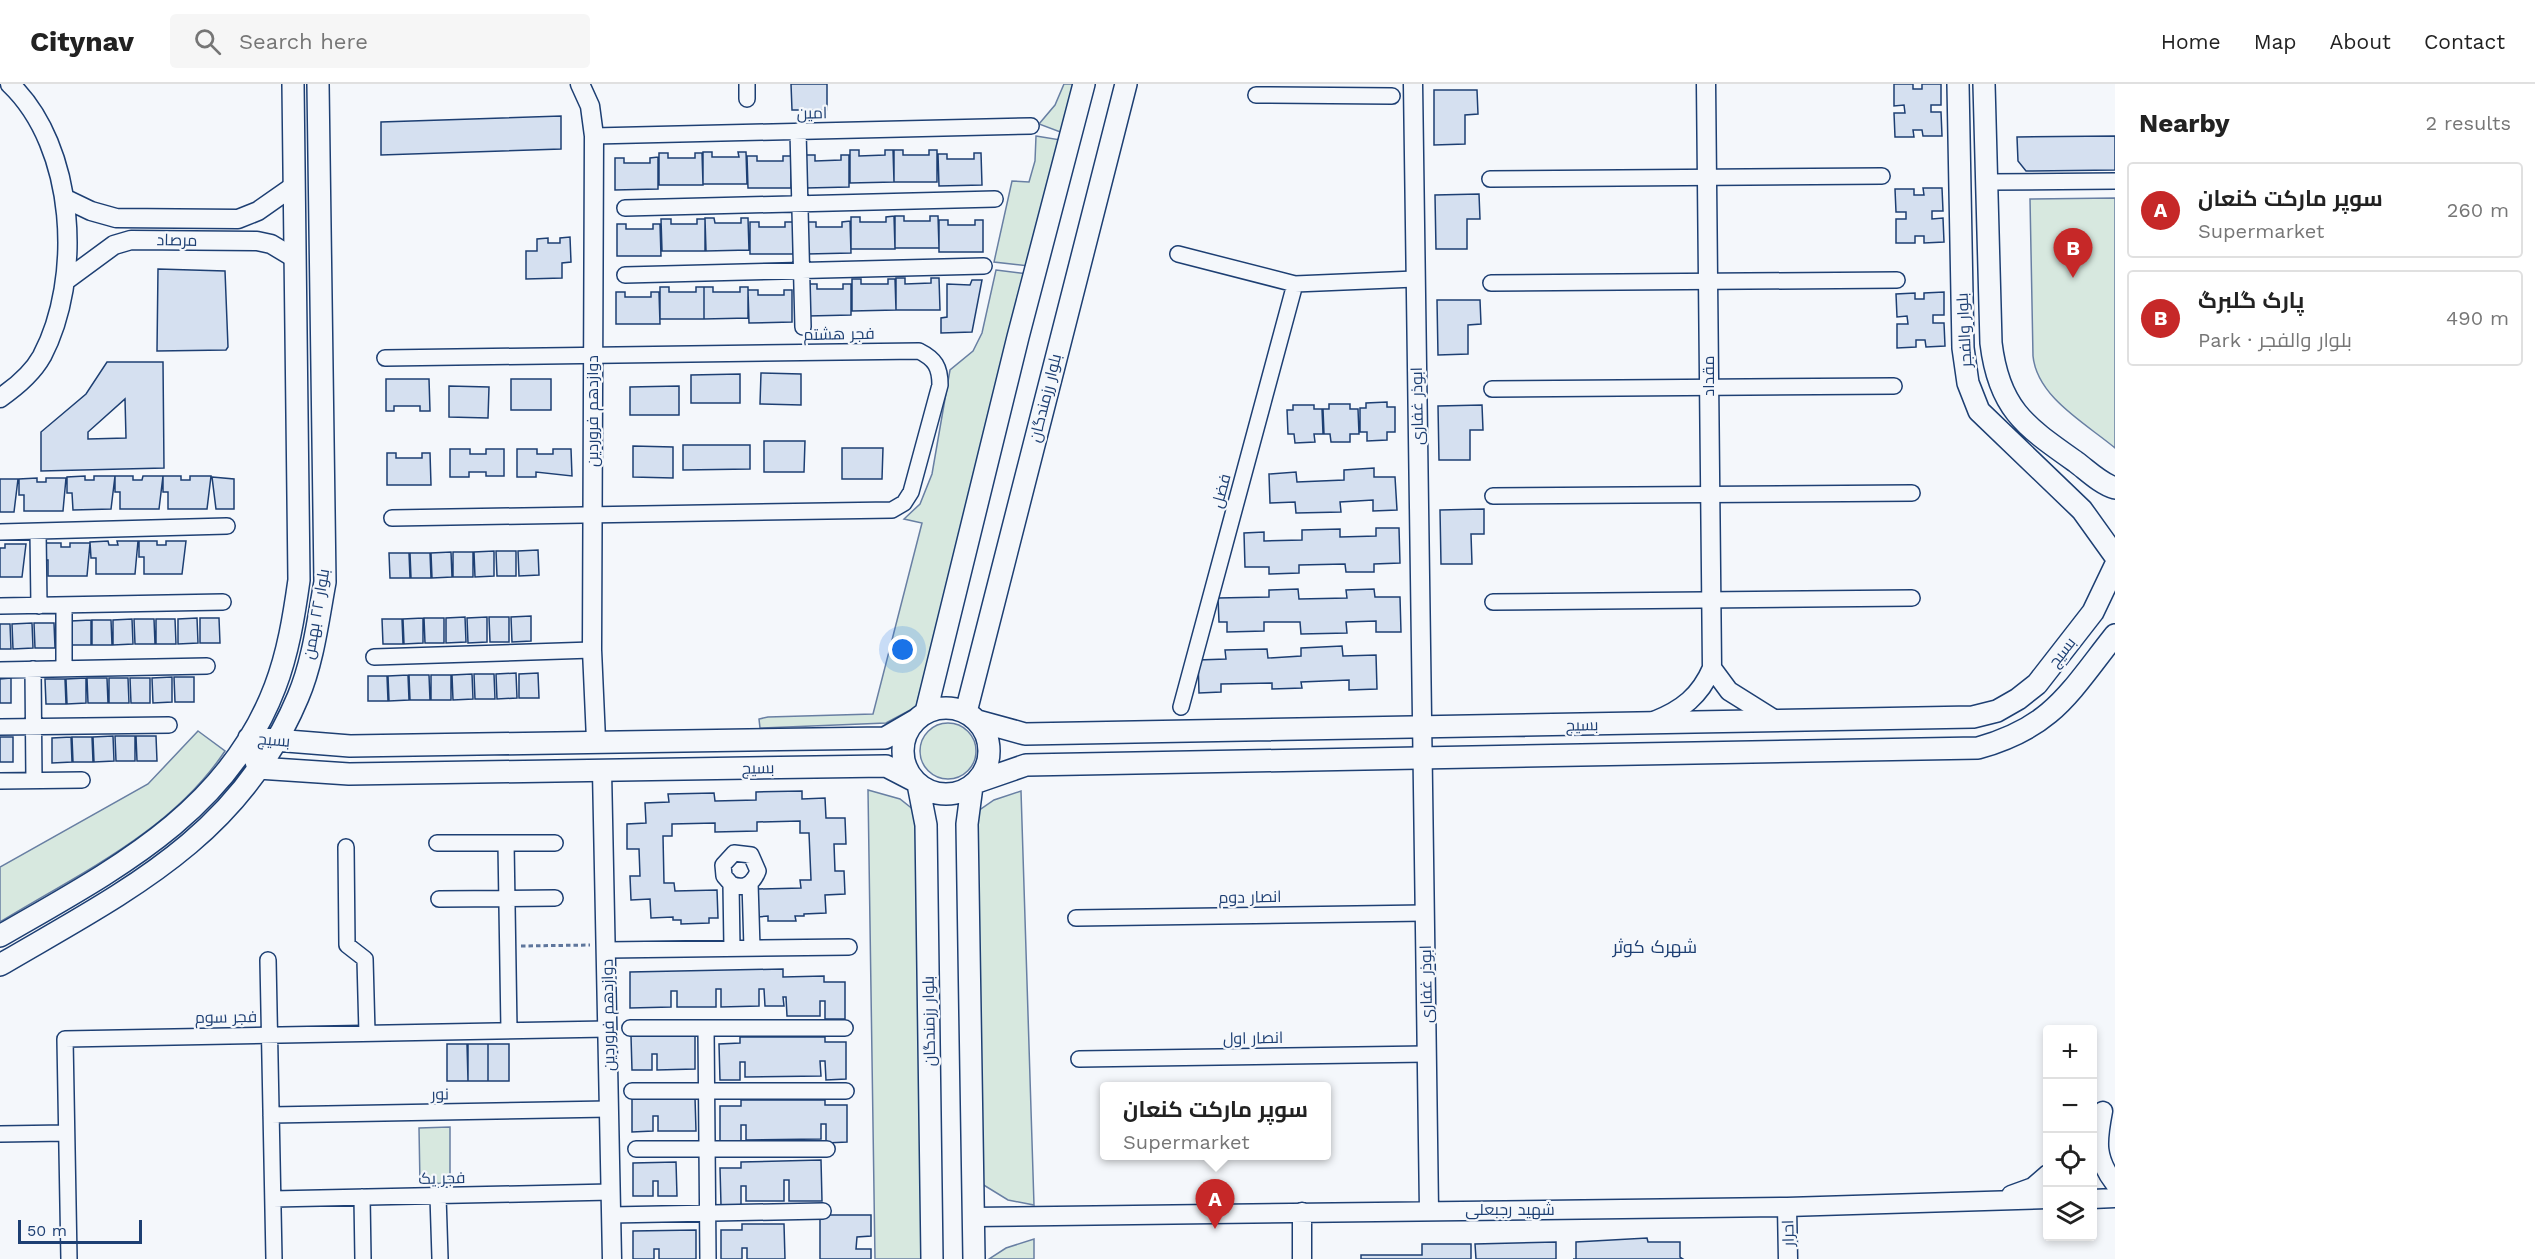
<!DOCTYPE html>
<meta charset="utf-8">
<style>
body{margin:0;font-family:"Work Sans",Cairo,sans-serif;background:#f6f6f6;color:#222}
.controls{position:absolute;right:18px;bottom:18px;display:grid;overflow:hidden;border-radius:6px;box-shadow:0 3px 9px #0003}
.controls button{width:54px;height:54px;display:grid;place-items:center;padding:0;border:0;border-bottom:2px solid #e0e0e0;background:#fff;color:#222;font:30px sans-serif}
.scale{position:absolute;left:18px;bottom:15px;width:124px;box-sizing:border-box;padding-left:6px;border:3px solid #1d3f73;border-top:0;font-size:16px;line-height:21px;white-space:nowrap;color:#1d3f73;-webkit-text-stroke:4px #f4f7fb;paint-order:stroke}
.you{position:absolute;left:903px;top:566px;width:21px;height:21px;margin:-15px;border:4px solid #fff;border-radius:50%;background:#1a73e8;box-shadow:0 0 0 9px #1a73e833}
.badge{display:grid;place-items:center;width:39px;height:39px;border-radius:50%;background:#c62828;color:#fff;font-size:20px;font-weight:700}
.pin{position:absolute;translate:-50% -50px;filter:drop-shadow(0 2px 3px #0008)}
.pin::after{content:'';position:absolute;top:32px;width:21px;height:18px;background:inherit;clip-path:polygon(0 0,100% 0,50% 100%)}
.popup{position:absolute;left:1100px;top:998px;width:231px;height:78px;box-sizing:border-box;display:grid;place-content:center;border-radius:6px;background:#fff;filter:drop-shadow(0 2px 4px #0005);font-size:20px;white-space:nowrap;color:#767676}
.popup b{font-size:22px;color:#222}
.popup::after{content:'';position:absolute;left:50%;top:100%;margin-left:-12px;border:12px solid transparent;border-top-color:#fff}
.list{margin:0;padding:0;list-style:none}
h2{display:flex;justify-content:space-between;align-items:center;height:78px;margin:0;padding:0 24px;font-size:26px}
h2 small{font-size:20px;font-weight:400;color:#767676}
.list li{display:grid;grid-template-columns:39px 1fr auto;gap:18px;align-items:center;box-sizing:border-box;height:96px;margin:0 12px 12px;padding:0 12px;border:2px solid #e0e0e0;border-radius:6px}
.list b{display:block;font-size:22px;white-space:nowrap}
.list p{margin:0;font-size:20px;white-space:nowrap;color:#767676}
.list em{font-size:20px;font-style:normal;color:#767676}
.icon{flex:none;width:33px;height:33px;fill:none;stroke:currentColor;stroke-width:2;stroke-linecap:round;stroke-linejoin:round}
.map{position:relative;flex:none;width:2115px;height:1175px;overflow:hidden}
header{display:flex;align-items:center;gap:36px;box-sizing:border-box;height:84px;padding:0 30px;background:#fff;border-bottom:2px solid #e0e0e0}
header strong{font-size:28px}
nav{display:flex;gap:33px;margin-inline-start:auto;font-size:21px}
.search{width:420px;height:54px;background:#f6f6f6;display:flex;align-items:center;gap:15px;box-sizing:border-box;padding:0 21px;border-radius:6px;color:#767676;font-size:22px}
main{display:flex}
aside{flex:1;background:#fff}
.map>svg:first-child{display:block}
.green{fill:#d7e8df;stroke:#687fa3;stroke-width:1.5}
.building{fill:#d5e0f0;stroke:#1d3f73;stroke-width:1.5;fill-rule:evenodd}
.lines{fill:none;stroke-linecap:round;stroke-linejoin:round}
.minor-casing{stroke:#1d3f73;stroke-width:18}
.tertiary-casing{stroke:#1d3f73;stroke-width:21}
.secondary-casing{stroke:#1d3f73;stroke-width:24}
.path{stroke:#5e769c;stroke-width:3;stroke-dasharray:4.5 3;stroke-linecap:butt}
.minor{stroke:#f4f7fb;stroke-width:15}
.tertiary{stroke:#f4f7fb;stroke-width:18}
.secondary{stroke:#f4f7fb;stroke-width:21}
.labels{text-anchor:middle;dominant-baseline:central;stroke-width:4.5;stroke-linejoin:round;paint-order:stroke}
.street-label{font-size:16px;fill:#1d3f73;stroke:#f4f7fb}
.neighbourhood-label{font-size:18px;fill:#1d3f73;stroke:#f4f7fb}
</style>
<header>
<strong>Citynav</strong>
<div class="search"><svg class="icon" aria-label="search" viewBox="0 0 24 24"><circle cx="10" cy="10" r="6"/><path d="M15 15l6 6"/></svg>Search here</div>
<nav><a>Home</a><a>Map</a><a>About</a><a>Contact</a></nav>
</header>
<main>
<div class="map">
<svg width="2115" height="1175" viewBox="0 0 2115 1175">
<rect width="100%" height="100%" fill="#f4f7fb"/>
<path class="green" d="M1064 0H1076L1063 49 1039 40 1055 21Z
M1036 52 1061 56 1029 182 994 178 1012 97 1029 98 1035 77Z
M2115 114V364C2085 339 2037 313 2033 272L2030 115Z
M996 186 1028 190 916 623 886 639 760 644 759 635 768 633 873 630 922 439 904 435 920 420 932 390 950 286 973 267 982 249Z
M920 667a28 28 0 1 1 56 0a28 28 0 1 1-56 0Z
M198 647 225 667C171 748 80 789 0 838V783L148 700Z
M868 706 900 715 924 734 932 1175H875Z
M1021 707 1034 1121 1008 1116 982 1100 968 734 994 716Z
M450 1043V1099L420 1100 419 1044Z
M1034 1155V1175H989L1006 1164Z"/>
<path class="building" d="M791 0H827V26H792Z
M1894 0H1913V5H1922V0H1941V21H1931V28H1941L1942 52H1923L1922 46H1913L1914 53H1895L1894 29H1905L1904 21 1894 22Z
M1434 6H1477L1478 30 1465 31V60L1434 61Z
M561 32V65L381 71V38Z
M2115 52V86L2026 87 2018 77 2017 53Z
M850 66H859V72L885 71V66H893L894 98 850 99Z
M894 66H903V71H929V66H937V98H894Z
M703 68H712V73H739L738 68H746L747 100H703Z
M659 69H668V74H695V69H702L703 101H659Z
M974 69H981L982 101 939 102 938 70H947V75H974Z
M806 71H815V77L841 76V71H849V103L806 104Z
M747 72H757V77H783V72H791V104H748Z
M658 73V105L615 106V74H624V79H650V74Z
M1923 104H1942L1943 127H1932V135L1943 134 1944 158 1924 159V152H1915V159H1896V135H1906V128H1896L1895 105H1914V111H1924Z
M1479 110 1480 135H1467V165H1436L1435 111Z
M894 132 895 165H851V133H860V138H886V133Z
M895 132H904V137H930V132H938L939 164H895Z
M705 134H714L715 139H741V134H748L749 166 706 167Z
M661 135H671V140H697V135H705V167H662Z
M939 136H948V141H975V136H983V168H939Z
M850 137 851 169 807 170V138H816V143H842V138Z
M750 138H759V143H785V138H793V170H750Z
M617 140H626V145H653V140H660L661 172H617Z
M570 153 571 178 562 179V194L526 195V167H537V155L548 154V159H560V154Z
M158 185 225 187 228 263 226 266 157 267Z
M896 194H905V200L931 199V194H939L940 226H896Z
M852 195H861V200H888V195H895L896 226 852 227Z
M972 196H982L972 248 941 249V234L947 233V200L970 201Z
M808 200H817V205H843V200H851V231L808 232Z
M660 203H669V208H696V203H704V235H660Z
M704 203H713V208H740V203H748V234L704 235Z
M748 206H758V211H784V206H792V238L749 239Z
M616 208H625V213H651V208H659L660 240H616Z
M1944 208V231H1933V239H1944L1945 262 1926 263 1925 256H1916V263L1897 264V240H1908L1907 232 1897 233 1896 210 1915 209V215H1924V209Z
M1437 216H1480L1481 240 1468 241V270L1438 271Z
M107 278H163L164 384 41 387V348L86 310ZM125 315 126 354 88 355V348Z
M761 289 801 290V321L760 320Z
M740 290V319H691V291Z
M386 295H429L430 327H420V322H394V327H386Z
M511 295H551V326H511Z
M449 302 489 303 488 334 449 333Z
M679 302V331H630V303Z
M1387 318V323H1395V348H1387V356L1367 357V348H1360V324H1366V319Z
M1329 320H1350V325H1358L1359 350H1350V358H1331L1330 350H1324L1323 325H1329Z
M1293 321H1314V325H1322L1323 350H1314L1315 358 1295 359 1294 350H1288L1287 326H1293Z
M1482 321 1483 346H1470V376H1439L1438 322Z
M764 357H805L804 388H764Z
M683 361H750V385L683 386Z
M633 362 673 363V394L633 393Z
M842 364H883L882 395H842Z
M450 365H470V370H486V365H504V392H486V388H469V393H450Z
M517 365H537V370H553V365H571L572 392 536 388V393H517Z
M387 369H396V374H422V369H430L431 401H387Z
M1374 384V393H1395L1397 426 1373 427V416L1340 418 1341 428 1296 429 1295 418 1270 419 1269 390 1296 388 1297 398 1344 396V386Z
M85 392V396H94V392H115L111 425 73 426 72 409H67V393Z
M115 392H133V396H142L143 392H163L159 425H120V408H115Z
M163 392H181V396H190V392H211L207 425H168V408H163Z
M212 393 234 395V425H216Z
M37 394V398H46V394H66L63 427H24V411H19V395Z
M0 395H18L14 428H0Z
M1484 425V450H1471L1472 480H1441L1440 426Z
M1376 444H1399L1400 479 1374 480V488H1346L1345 480 1299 481V489L1269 490V483H1245L1244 449 1264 448V457L1302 456V446L1340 445V453L1376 452Z
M108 457 109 461H118L117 457H138L135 490H96V474H91L90 458Z
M139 457H157V461H166V457H186L182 490H144V473H139Z
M42 459H61V463H70V459H90L87 492H48V476H43Z
M5 460H26L22 493H0V464H5Z
M538 466 539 491 519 492 518 467Z
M494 467V492L475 493 474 468Z
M496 467H516V492H497Z
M451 468 452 493 432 494 431 469Z
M453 468H473V493H453Z
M389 469H409L410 494H390Z
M410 469H430L431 494H411Z
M1298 505 1299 515 1347 514 1346 506 1374 505 1375 513H1400L1401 548H1376V537L1346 538 1347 549 1301 550 1300 538H1264V547L1227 548V538H1219L1218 514 1269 513V506Z
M531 532V557L512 558 511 533Z
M465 533 466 558 446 559V534Z
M487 533V558L468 559 467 534Z
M489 533H509V558H490Z
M197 534 198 559 178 560V535Z
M200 534H219L220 559H200Z
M423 534V559L404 560 403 535Z
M424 534H444V559H425Z
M132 535 133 560 113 561V536Z
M134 535H154L155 560H135Z
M156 535H175L176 560H156Z
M382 535H402L403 560H383Z
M91 536V561H72L71 537Z
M92 536H111L112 561H92Z
M32 539 33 564 13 565 12 540Z
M34 539H54L55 564H35Z
M0 540H10L11 565H0Z
M1342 562 1343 572 1376 571 1377 605 1349 606V596L1301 598 1302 604 1272 605V599L1221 600V608L1199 609 1198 576 1226 575 1225 566 1267 565 1268 574 1301 572V564Z
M516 589 517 614 497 615 496 590Z
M538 589 539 614H519V590Z
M472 590 473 615 453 616 452 591Z
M474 590H494L495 615H475Z
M408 591 409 616 389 617 388 592Z
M409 591H429L430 616H410Z
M431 591H451V616H431Z
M368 592H387L388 617H368Z
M172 593V618L153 619 152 594Z
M174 593H194V618H175Z
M11 594V619H0V595Z
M86 594V619L67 620 66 595Z
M87 594H107L108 619H88Z
M109 594H128L129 619H109Z
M130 594H150V619H131Z
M45 595H65L66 620H46Z
M113 652 114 677 94 678 93 653Z
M115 652H135V677H116Z
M136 652H156L157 677H137Z
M0 653H13V678H0Z
M71 653 72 678 52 679V654Z
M72 653H92L93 678H73Z
M802 707V715L825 714 826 734H845L846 760H834L835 787H844L845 810 825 811 826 829 804 830V832H795L796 837H768V832L758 833V805L801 804 800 796H811L809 749H800V737L757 738V747L715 748V739L672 740V752H663L664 799H674L675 807 717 806 718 834H709V839L681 840V836H673V833L651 834 650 815 631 816 630 792H640L639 765H627V740L646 739 645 719 669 718 668 710 714 709 715 717 756 716V708Z
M783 885V893L824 892V898H845V935H825V917H820V932H787L786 913H783L784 922H765L764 905H759V922L721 923V905H716V923H677V907H671V923L630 924V888Z
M695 951V985L657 986V970H652V986H632L631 952Z
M740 953H825V958H846V995L826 996 825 977H820L821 992 745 993V978H740V996H720L719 960 740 959Z
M447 960H467L468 997H447Z
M468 960H488V997H468Z
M488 960H509V997H488Z
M632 1014H695L696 1047H658V1032H653V1047L632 1048Z
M741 1016H825V1021H847V1058L826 1059V1040H821V1055L746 1056V1041H741V1059H720V1022H741Z
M821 1076 822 1117H789V1096H784V1117H746V1102H741V1121H721L720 1084H741V1078Z
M676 1078 677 1112H658V1097H653V1112H633V1079Z
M820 1131H871V1152L857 1153 856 1165H871V1175H820Z
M742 1140H784L785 1175H747V1164H742V1175H721V1146H742Z
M696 1146V1175H659V1165H654V1175H633V1147Z
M1647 1154 1648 1158H1680V1173L1683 1175H1573H1576V1158Z
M1556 1158V1175H1476L1475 1160Z
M1422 1160H1471V1175H1361V1171H1422Z"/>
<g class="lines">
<g class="minor-casing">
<path id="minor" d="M747 0V15
M1256 11 1392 12
M798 47 803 243
M594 52 1031 42
M1490 95 1882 92
M1988 98 2115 97
M625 124 995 115
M1178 170 1295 200 1415 195
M625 191 984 182
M1491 199 1897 196
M385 274 919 267C935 275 940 283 940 301L911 408 904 419 892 426 392 434
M1492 305 1894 302
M1493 412 1912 409
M0 448 227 442
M38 448 39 522
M1493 518 1912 514
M64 521V585
M0 522 223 518
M374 573 592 566
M33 585 34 697
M0 586 207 582
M1181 623 1295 200
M0 643 169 641
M0 697 82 696
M437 759H555
M506 759 509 946
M346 763 347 861 365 875 367 949
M750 799 752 864
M731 800C744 806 753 800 758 787L751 771 734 769 723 781 724 792 731 800 732 864
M439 815 555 814
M1076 834 1425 829
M607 866 849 863
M268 876 274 1175
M630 944H845
M706 944 708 1175
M1079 975 1427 970
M632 1007H846
M271 1031 609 1025
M0 1050 66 1049
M636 1065H827
M438 1112 440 1174
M362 1113 363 1175
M273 1115 611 1108
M611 1131 823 1127
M69 1175 65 955 608 945"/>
</g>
<g class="tertiary-casing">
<path id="tertiary" d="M580 0 590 22 594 52 592 566 596 656
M1413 0 1429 1126
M64 114 91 127 116 134 238 135 258 127 295 101
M65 197 114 161 131 156 257 157 271 160 296 175
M0 314C16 303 32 290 42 272 83 194 76 63 10 0
M1712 584 1729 607 1777 637
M1654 637C1682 626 1700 612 1712 584L1706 0
M602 687 612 1175
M2103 1027C2097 1058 2095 1074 2115 1100
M2011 1111 2033 1103 2048 1090
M2092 1115 2115 1114
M1787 1123 1788 1175
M1302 1128V1175
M973 1133 1787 1123 2048 1115"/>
</g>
<g class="secondary-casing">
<path id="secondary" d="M1958 0 1963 264 1968 299 1979 327 2082 426 2115 472
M1984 0 1991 259C1999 325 2025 342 2076 378 2088 387 2101 400 2115 404
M903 667a43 43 0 1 1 86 0a43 43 0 1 1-86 0Z
M926 628 1018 253 1084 0
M966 628 1126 0
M978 637 1025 650 1973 633 1997 627 2018 615 2037 600 2093 528 2115 482
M915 697 886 682 349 690 258 684 249 654 350 662 885 654 916 636
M977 698 1026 681 1978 664C2053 643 2069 609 2115 551
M918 700 926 741 932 1175
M972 702 967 740 974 1175
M0 852C110 788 227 730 275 603 288 569 294 532 299 496L293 0
M0 881C124 808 239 754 298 613 313 578 318 536 325 498L318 0"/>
</g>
<path class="path" d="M521 862 590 861"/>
<use href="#minor" class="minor"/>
<use href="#tertiary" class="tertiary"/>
<use href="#secondary" class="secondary"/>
</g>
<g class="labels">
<g class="street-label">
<text transform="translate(812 29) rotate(-1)">امین</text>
<text transform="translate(177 156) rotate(1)">مرصاد</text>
<text transform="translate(1964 246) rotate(-93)">بلوار والفجر</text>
<text transform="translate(839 250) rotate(-1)">فجر هشتم</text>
<text transform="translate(1708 292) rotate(-90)">مقداد</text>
<text transform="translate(1045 314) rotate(-76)">بلوار رزمندگان</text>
<text transform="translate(1417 322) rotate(-91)">ابوذر غفاری</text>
<text transform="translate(592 327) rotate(-90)">دوازدهم فروردین</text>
<text transform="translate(1221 407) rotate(-75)">فضل</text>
<text transform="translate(316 530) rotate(-80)">بلوار ۲۲ بهمن</text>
<text transform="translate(2062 568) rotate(-52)">بسیج</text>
<text transform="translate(1582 641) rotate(-1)">بسیج</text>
<text transform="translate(274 656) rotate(5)">بسیج</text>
<text transform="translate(758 684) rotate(-1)">بسیج</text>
<text transform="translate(1250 813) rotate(-1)">انصار دوم</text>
<text transform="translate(1426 900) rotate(-91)">ابوذر غفاری</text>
<text transform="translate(608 931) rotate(-91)">دوازدهم فروردین</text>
<text transform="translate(226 933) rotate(-1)">فجر سوم</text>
<text transform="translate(929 937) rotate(-91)">بلوار رزمندگان</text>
<text transform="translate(1253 954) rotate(-1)">انصار اول</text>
<text transform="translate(440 1010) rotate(-1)">نور</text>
<text transform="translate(442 1094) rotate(-1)">فجر یک</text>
<text x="1510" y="1125">شهید رجبعلی</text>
<text transform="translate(1788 1149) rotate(-91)">احرار</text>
</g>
<g class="neighbourhood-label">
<text x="1655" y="862">شهرک کوثر</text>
</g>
</g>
</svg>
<div class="controls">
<button>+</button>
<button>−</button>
<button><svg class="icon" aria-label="locate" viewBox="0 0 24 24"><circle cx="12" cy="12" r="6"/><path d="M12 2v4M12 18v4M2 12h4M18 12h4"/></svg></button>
<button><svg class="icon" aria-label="layers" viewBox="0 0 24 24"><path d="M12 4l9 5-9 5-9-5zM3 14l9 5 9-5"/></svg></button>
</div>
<div class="scale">50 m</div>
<div class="you"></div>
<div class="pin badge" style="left:1215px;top:1145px">A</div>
<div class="popup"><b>سوپر مارکت کنعان</b>Supermarket</div>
<div class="pin badge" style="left:2073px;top:194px">B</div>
</div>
<aside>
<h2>Nearby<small>2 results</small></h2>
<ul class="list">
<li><span class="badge">A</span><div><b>سوپر مارکت کنعان</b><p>Supermarket</p></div><em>260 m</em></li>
<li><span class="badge">B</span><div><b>پارک گلبرگ</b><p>Park · بلوار والفجر</p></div><em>490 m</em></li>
</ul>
</aside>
</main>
